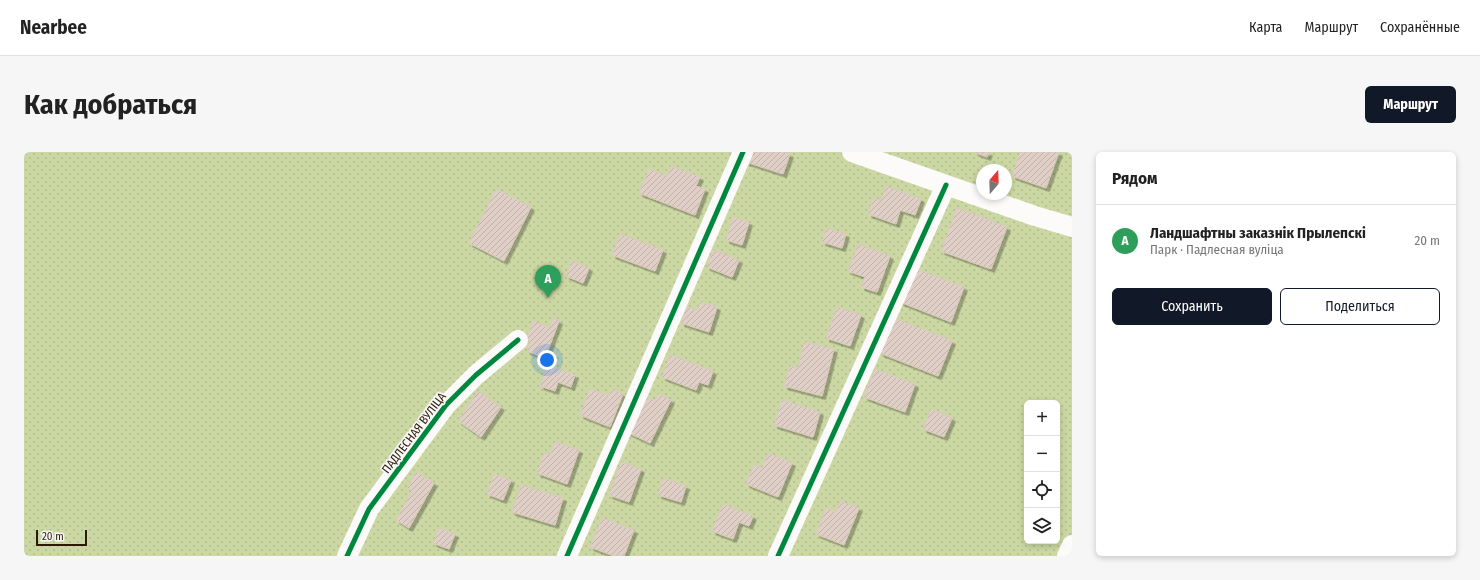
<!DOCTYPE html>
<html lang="ru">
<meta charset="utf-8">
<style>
body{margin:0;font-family:"Fira Sans Condensed",sans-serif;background:#f6f6f6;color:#222}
.controls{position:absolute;right:12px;bottom:12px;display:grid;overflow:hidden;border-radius:6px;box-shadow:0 2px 6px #0003}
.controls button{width:36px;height:36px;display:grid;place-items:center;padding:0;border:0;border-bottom:1px solid #e0e0e0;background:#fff;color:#222;font:20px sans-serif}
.compass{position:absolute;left:952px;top:12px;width:36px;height:36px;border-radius:50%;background:#fff;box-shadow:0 2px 6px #0003;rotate:19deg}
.scale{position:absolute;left:12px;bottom:10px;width:51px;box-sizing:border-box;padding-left:4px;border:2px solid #2d1a05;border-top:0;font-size:11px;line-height:14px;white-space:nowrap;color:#2d1a05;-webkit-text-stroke:3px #f8f8f8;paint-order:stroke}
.you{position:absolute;left:523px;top:208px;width:14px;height:14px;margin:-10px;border:3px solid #fff;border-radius:50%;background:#1a73e8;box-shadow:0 0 0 6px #1a73e833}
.badge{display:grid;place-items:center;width:26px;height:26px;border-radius:50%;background:#111827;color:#fff;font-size:13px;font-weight:700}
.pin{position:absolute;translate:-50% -33px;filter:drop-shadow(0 1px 2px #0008)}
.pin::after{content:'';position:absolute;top:21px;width:14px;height:12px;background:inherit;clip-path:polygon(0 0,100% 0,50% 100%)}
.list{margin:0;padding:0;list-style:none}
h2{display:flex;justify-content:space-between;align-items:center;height:52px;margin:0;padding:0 16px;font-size:17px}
h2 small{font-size:13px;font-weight:400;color:#767676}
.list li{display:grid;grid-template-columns:26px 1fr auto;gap:12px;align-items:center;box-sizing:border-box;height:72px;padding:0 16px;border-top:1px solid #e0e0e0}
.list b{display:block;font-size:15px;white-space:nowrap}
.list p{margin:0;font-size:13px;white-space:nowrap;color:#767676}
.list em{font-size:13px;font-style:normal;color:#767676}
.actions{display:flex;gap:8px;padding:12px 16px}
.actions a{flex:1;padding:9px 0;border:1px solid #111827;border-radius:6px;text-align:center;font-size:14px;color:#111827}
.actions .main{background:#111827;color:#fff}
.icon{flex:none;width:22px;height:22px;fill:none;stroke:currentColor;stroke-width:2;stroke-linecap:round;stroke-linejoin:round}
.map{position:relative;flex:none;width:1048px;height:404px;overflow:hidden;border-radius:6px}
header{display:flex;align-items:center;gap:24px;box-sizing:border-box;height:56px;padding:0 20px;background:#fff;border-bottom:1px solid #e0e0e0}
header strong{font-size:19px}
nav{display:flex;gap:22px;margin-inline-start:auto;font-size:14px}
.intro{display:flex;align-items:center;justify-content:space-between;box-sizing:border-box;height:96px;padding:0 24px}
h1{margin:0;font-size:28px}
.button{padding:10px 18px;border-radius:6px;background:#111827;color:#fff;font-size:14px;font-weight:700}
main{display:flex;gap:24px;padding:0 24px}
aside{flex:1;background:#fff;border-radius:6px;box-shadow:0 2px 6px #0003}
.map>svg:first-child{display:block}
.park{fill:url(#park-dots);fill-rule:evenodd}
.building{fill:url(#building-hatch);stroke:#dbc9be;filter:url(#shadow)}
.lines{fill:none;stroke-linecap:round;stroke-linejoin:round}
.minor{stroke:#fdfbfa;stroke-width:20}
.cycleway-casing{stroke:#f8f8f8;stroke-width:8}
.cycleway{stroke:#00873e;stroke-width:5}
.labels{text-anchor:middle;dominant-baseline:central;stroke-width:3.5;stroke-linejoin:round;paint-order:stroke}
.street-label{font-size:12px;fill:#2d1a05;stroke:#f8f8f8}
</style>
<header>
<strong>Nearbee</strong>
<nav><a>Карта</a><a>Маршрут</a><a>Сохранённые</a></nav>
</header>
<div class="intro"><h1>Как добраться</h1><a class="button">Маршрут</a></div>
<main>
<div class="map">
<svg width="1048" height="404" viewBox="0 0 1048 404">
<defs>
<pattern id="park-dots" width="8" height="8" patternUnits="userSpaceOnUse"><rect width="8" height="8" fill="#ccd8a3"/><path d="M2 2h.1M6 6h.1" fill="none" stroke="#b0b98b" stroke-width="1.8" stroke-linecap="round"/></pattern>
<pattern id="building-hatch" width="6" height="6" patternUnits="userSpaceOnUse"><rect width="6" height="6" fill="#e0cfc6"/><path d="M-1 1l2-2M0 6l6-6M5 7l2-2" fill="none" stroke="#c0b1a9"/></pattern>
<filter id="shadow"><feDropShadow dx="3.5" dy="3.5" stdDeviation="0" flood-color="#0004"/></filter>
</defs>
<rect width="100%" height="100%" fill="#f2e7dc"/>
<path class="park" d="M0 0H1048V404H0ZM958 18H982V42H958ZM1003 251H1033V389H1003Z"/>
<path class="building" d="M725 0H760L766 2 759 22 722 10Z
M950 0H965L963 5Z
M996 0H1035L1022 36 988 24Z
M647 14 676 25 672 34 681 37 671 63 615 41 625 17 643 24Z
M862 34 897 47 891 63 876 58 872 72 844 62 849 46 857 48Z
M472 37 507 55 480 109 445 91Z
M933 56 983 75 967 117 917 99Z
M709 65 725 70 718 93 702 88Z
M802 76 822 82 818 96 798 90Z
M596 82 639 98 631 119 588 103Z
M834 92 866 104 853 140 837 135 841 125 824 119Z
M689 98 715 108 708 125 683 115Z
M548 109 565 116 559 131 542 124Z
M889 116 940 135 927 170 876 150Z
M676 150 693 155 685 180 657 171 662 155 674 158Z
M813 155 837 163 826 194 802 186Z
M529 166 535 169 521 206 503 199 507 189 502 188 509 169 525 176Z
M870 166 928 189 914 224 856 201Z
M780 190 810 197 798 244 760 234 766 214 774 216Z
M646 203 689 219 684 233 675 230 672 238 638 225Z
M523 213 551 223 547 235 534 230 531 239 516 234Z
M851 217 891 232 881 260 840 245Z
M566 237 585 244 587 237 599 242 586 275 556 263Z
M454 239 477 255 457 285 434 269Z
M634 242 647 248 626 291 603 280 620 244 631 249Z
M758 248 796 260 789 285 750 273Z
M907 257 928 266 920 285 899 277Z
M531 290 555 298 543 332 513 321 520 301 526 303Z
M744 301 768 311 754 345 722 332 730 313 738 316Z
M597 310 617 317 605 350 585 343Z
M392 320 410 331 385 376 372 368 388 339 383 336Z
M470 322 487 328 479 348 463 342Z
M639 326 662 334 657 350 634 343Z
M497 333 539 346 531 373 488 360Z
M816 349 835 356 820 393 792 382 802 356 812 360Z
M699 352 729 364 725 374 715 370 709 387 688 379Z
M578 366 610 378 600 404H590L566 395Z
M415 376 431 382 425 397 409 391Z"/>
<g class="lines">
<path class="minor" d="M828 0 1011 64 1048 75
M323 404 345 357 422 253 452 223 494 188
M543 404 719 0
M754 404 922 33
M1043 404 1048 393"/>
<g class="cycleway-casing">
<path id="cycleway" d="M323 404 345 357 422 253 452 223 494 188
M543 404 719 0
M754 404 922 33"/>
</g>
<use href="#cycleway" class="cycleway"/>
</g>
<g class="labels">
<g class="street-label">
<text transform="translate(390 281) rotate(-53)">ПАДЛЕСНАЯ ВУЛІЦА</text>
</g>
</g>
</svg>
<div class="controls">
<button>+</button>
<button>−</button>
<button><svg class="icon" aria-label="locate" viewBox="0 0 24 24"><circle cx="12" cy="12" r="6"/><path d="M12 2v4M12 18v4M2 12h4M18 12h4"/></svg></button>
<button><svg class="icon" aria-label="layers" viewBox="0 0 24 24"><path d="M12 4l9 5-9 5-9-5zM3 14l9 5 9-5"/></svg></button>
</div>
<svg class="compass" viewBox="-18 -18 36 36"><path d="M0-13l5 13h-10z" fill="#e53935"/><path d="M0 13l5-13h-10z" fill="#767676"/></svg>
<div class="scale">20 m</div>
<div class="you"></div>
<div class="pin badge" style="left:524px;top:146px;background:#2e9e5b">A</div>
</div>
<aside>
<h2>Рядом<small></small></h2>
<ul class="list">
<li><span class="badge" style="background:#2e9e5b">A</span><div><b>Ландшафтны заказнік Прылепскі</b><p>Парк · Падлесная вуліца</p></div><em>20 m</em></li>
</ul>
<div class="actions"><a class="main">Сохранить</a><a>Поделиться</a></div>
</aside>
</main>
